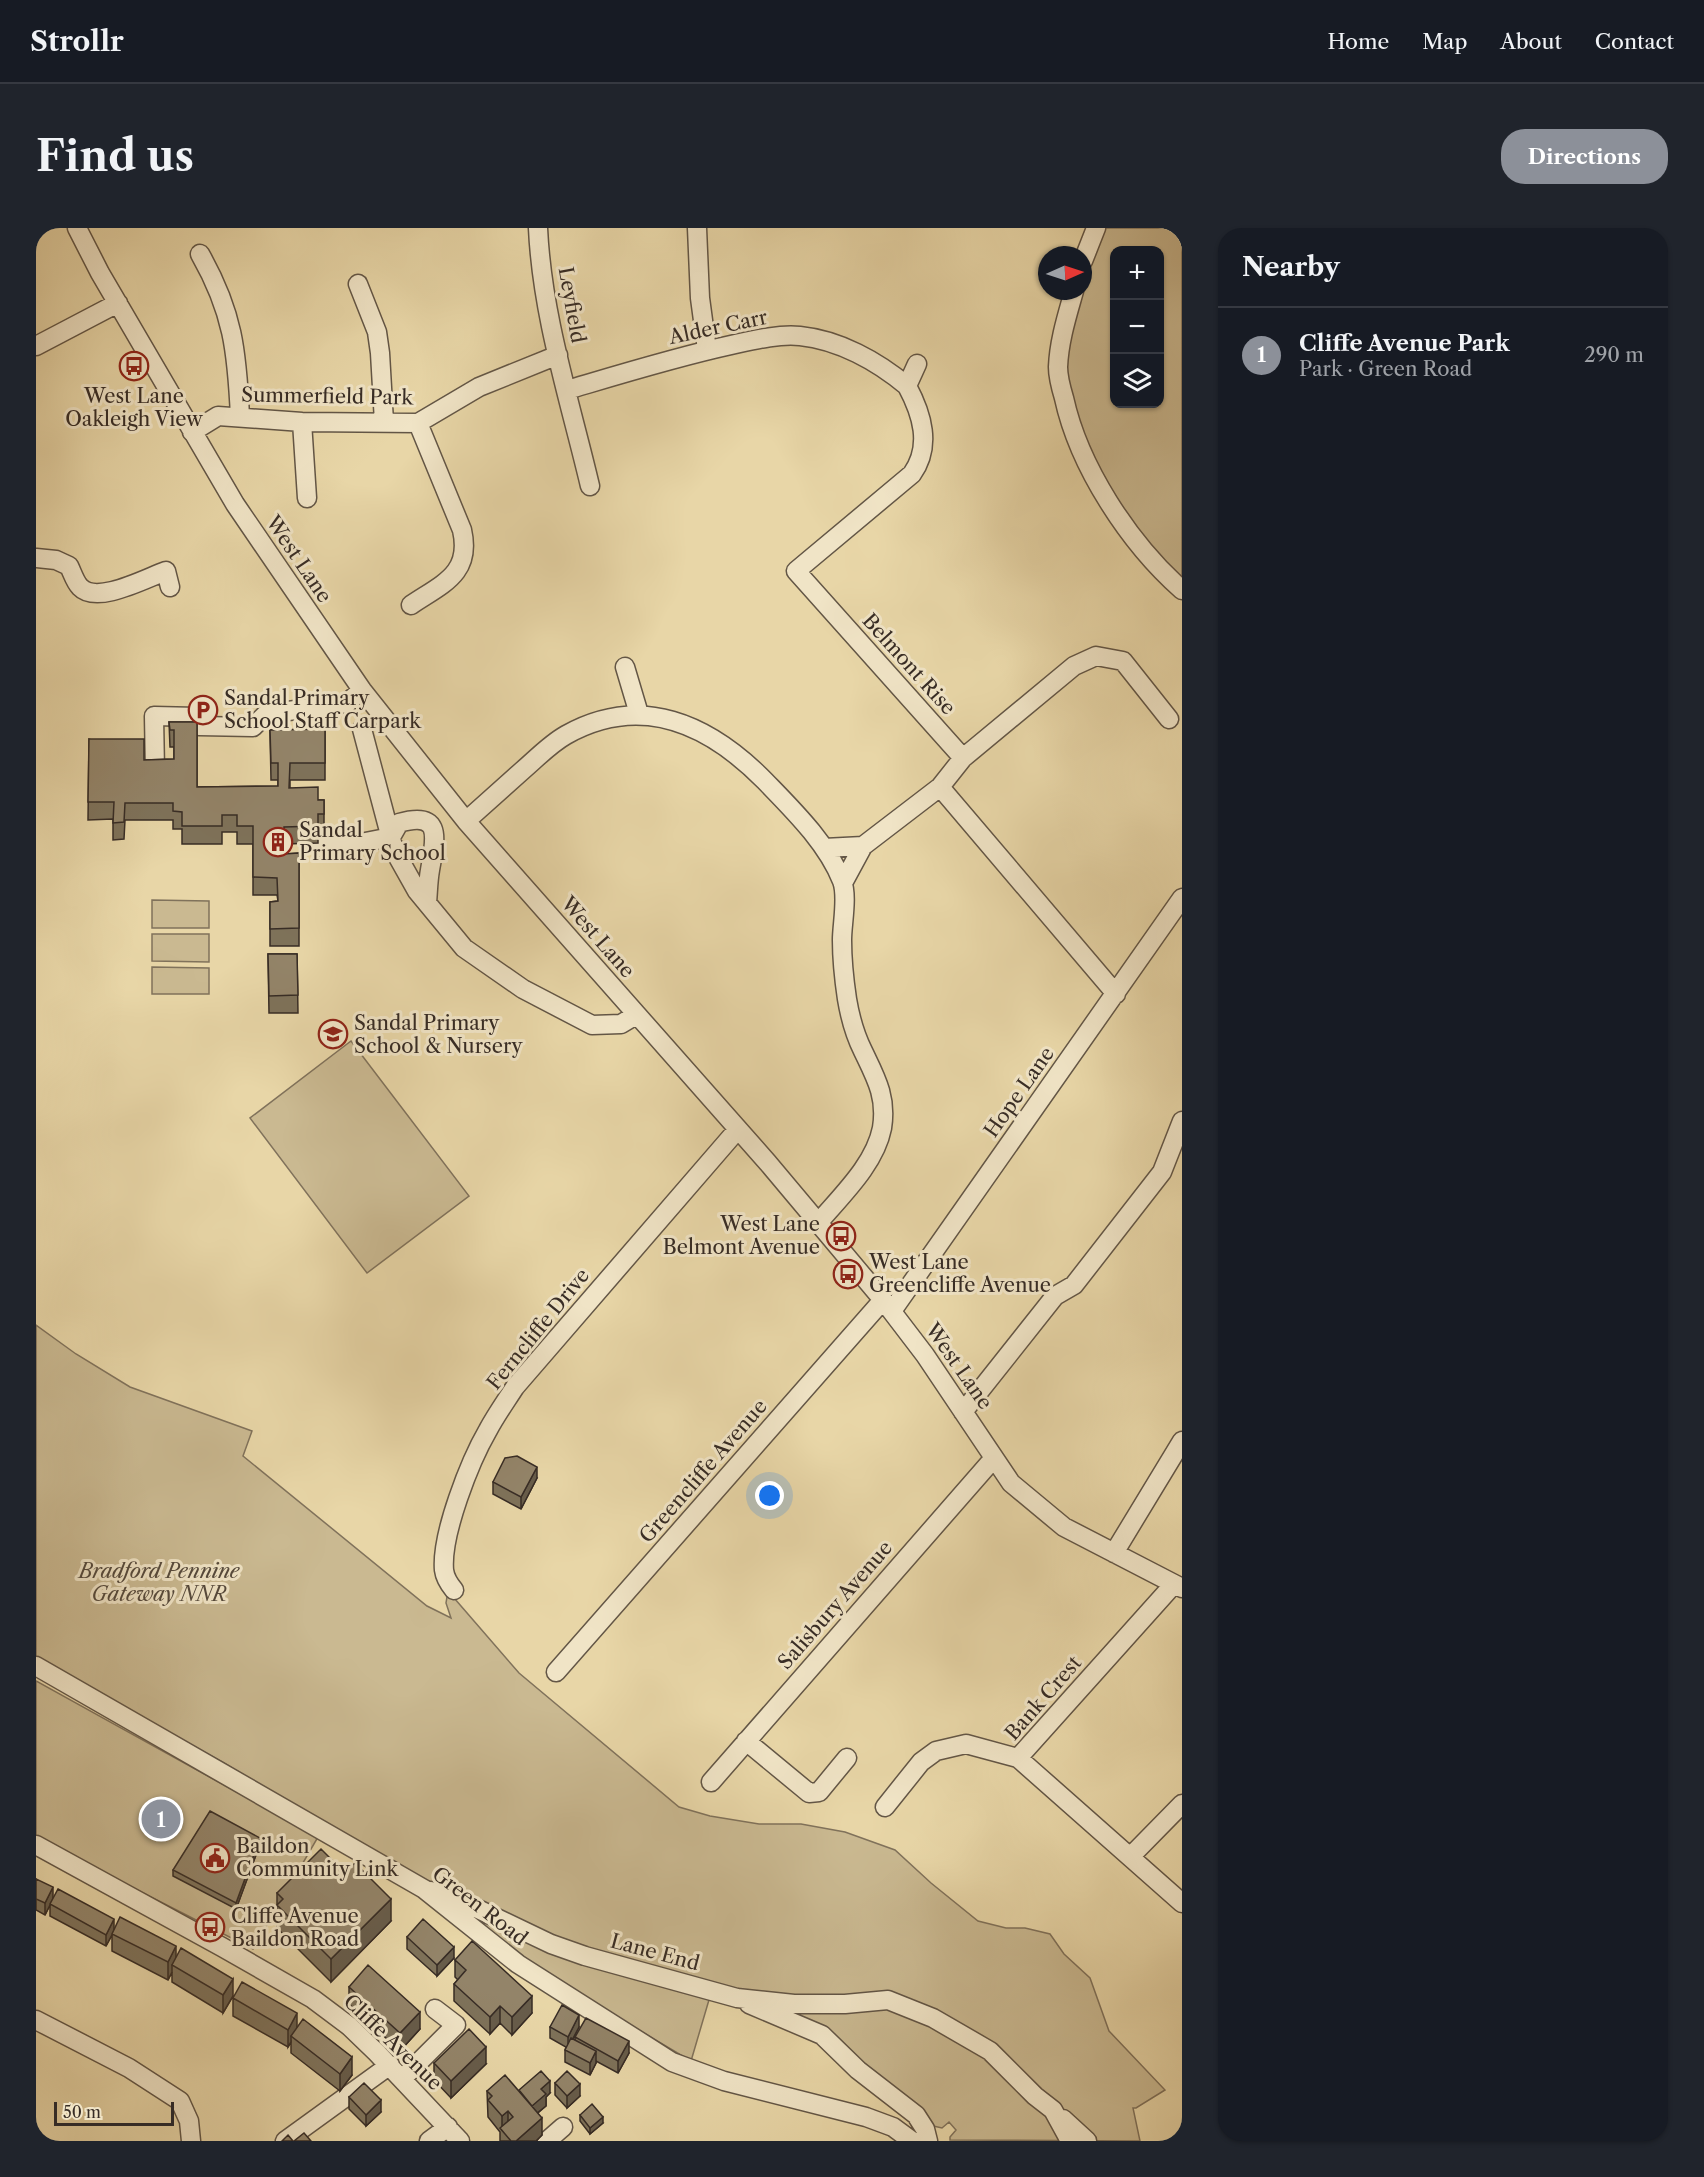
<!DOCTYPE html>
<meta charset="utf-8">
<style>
body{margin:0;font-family:"Libre Caslon Text",serif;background:#20242c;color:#f1f3f6}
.controls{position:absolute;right:18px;top:18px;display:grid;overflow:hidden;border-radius:12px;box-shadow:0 2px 4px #0004}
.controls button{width:54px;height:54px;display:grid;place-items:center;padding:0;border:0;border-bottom:2px solid #363941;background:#171b24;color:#f1f3f6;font:30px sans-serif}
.compass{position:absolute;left:1002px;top:18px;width:54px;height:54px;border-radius:50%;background:#171b24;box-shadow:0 2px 4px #0004;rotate:87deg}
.scale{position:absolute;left:18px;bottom:15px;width:120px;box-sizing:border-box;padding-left:6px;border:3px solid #372c25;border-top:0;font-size:16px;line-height:21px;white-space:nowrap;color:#372c25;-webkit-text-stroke:4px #f0e4c6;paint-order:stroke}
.you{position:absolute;left:734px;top:1268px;width:21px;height:21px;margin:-15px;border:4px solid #fff;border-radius:50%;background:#1a73e8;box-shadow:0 0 0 9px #1a73e833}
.badge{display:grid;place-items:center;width:39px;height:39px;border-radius:50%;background:#8c9099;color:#fff;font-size:20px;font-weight:700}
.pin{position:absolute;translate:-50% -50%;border:3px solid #fff;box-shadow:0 2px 6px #0006}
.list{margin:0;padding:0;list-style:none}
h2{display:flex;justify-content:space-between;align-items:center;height:78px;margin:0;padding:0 24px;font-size:26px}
h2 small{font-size:20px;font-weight:400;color:#9ea1a6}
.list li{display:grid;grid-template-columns:39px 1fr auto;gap:18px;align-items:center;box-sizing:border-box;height:96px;padding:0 24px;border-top:2px solid #363941}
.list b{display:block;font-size:22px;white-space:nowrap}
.list p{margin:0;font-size:20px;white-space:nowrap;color:#9ea1a6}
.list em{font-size:20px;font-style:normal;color:#9ea1a6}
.icon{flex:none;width:33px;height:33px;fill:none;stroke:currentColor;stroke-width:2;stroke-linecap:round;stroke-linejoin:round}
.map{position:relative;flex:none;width:1146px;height:1913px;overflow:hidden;border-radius:24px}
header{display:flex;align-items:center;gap:36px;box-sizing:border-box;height:84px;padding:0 30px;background:#171b24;border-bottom:2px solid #363941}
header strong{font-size:28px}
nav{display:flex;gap:33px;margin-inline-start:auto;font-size:21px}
.intro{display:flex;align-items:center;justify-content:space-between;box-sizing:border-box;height:144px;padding:0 36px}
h1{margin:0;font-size:42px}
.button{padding:15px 27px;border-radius:24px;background:#8c9099;color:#fff;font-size:21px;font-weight:700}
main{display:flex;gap:36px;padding:0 36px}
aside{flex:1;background:#171b24;border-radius:24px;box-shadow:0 2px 4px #0004}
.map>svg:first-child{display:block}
.green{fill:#cab991;stroke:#80725b;stroke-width:1.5;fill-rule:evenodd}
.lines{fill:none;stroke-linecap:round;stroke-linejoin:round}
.minor-casing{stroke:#635646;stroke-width:21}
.minor{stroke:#f0e4c6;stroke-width:18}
.wall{fill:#7e725a;stroke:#372c25;stroke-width:1.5}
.shaded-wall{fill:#675c4a;stroke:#372c25;stroke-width:1.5}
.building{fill:#938469;stroke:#372c25;stroke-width:1.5}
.labels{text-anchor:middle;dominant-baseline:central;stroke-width:6;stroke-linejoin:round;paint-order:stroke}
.street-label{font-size:20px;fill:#372c25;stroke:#f0e4c6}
.poi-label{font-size:20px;fill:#372c25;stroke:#f0e4c6;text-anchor:start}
.park-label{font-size:20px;font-style:italic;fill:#54483b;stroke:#f0e4c6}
</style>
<header>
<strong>Strollr</strong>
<nav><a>Home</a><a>Map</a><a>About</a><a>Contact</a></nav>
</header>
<div class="intro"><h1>Find us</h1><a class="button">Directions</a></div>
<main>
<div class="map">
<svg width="1146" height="1913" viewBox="0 0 1146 1913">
<rect width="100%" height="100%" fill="#e8d6a7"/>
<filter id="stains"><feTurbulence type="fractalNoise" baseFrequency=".00333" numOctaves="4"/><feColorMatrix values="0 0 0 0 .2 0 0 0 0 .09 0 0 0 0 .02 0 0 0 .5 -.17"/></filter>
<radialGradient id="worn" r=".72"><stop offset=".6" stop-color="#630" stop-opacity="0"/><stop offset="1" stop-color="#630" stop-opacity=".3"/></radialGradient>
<path class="green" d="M1061 0H1146V354L1109 312 1064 246 1024 146 1038 63H1047V33ZM1078 22H1124V176H1078Z
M116 672 173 673V700H116Z
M116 706H173V734L116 733Z
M116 739 173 740V766H116Z
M315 813 433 968 331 1045 214 890Z
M0 1097 40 1126 94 1159 216 1203 207 1228 391 1378 415 1390 410 1375 412 1363 483 1445 643 1579 674 1588 723 1596H765L809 1604 859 1622 895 1655 942 1693 970 1700H989L1014 1706 1028 1726 1054 1750 1073 1803 1129 1862 1100 1880H1097L1104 1913 914 1912V1909L920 1902 913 1894 906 1900 893 1897 837 1847 818 1825 805 1814 675 1765 655 1833 522 1754 407 1669 188 1535 0 1431Z
M0 1453 282 1609 217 1721 54 1638 0 1608Z"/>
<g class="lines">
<g class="minor-casing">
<path id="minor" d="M41 0 64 45 199 276 326 462 430 593 732 935 847 1072 889 1127 975 1255 1028 1299 1146 1360
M502 0C506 88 534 173 554 258
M661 0 664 70 671 122
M164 26C197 84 201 123 204 189
M1047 33 1060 0
M322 56 341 104 344 125 348 194
M1038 63C1031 88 1023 113 1022 139 1022 149 1025 160 1028 170 1043 239 1093 315 1146 362
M0 118 82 75
M881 136 871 158C886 186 896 218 876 246L760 343 927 530 904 559 1080 766
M531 162C585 146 640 129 695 117 718 112 741 106 764 108 803 112 841 133 871 158
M266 194 271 270
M156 204 182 188 266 194 382 195 443 159 522 127
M0 330 20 332 33 338C36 344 39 354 44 359 61 377 110 350 130 343L134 359
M375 377C406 356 436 346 426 302L382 195
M589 439 603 486
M326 501 358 622 381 663 428 720 487 761 556 797 585 796 600 787
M927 530 1038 438 1060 428 1087 433 1133 491
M119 543 118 488 162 489 163 498 217 499 230 486 311 475 326 462
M430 593C449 576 468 559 487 542 501 530 514 516 530 507 605 465 673 496 729 553 757 582 791 615 806 653 812 668 806 696 806 712 806 732 808 751 811 771 814 789 819 807 827 823 840 850 851 869 846 900 839 936 806 967 783 994
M827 618 904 559
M285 620 314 617 355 609 363 595C408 582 399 612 394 642 392 653 392 664 391 675
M788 620 827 618 807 655
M856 1083 1146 670
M927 1184 1019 1068 1038 1057 1126 944 1146 893
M1078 1325 1146 1213
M1138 1356 982 1530 1146 1675
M418 1362C413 1356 409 1350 408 1342 405 1306 434 1233 452 1202 460 1187 470 1173 479 1159L702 901
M0 1438 388 1661 482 1736 636 1834 688 1853 830 1889 857 1899 876 1913
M520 1444 847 1072
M710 1513 773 1565 783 1564 811 1530
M675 1554 958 1230
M849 1579 885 1534 900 1523 930 1516 982 1530
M0 1617 186 1719 277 1771 313 1798 341 1825 424 1913
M1094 1629 1146 1576
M395 1663 421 1671 515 1716 549 1728 701 1770 758 1776H809L852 1772 897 1790 954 1823 999 1868 1017 1882 1034 1913
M713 1776 786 1807 822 1842 880 1887 889 1901 892 1913
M0 1792 93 1840 144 1873 153 1893 155 1913
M367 1850 420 1797 399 1781
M1027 1891 1051 1913
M249 1913 354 1837
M393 1913 412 1899
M511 1913 527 1899"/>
</g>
<use href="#minor" class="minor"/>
</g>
<path class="wall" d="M133 494H161V559L242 558V552H235L234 502 289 501V552H254V560L282 572H288V604H282V615L248 616V626L263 625V718H234V674L242 673 241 667H217V616H201V604H186V616H146V601H137V592H89L88 611 77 612V591L52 592 53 511 108 532 138 531V519H134Z
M232 726H261L262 785H233Z
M501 1250 485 1281 457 1266V1254Z
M224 1616 200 1681 137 1648V1642Z
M0 1651 17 1671 78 1701 140 1729 197 1768 187 1785 136 1754V1744L132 1752 76 1723V1707L70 1718 14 1688V1677L9 1687 0 1682Z
M241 1665 355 1693 295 1754 241 1700Z
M371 1709 418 1730 401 1748 371 1721Z
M419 1732 496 1785 476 1807 464 1795 454 1806 418 1773V1756L422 1752 419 1749Z
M313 1759 384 1801 364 1823 313 1776Z
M197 1770 261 1799 316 1847 304 1863 255 1825V1814L252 1819 197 1788Z
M514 1799H543L537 1811 539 1812V1809L593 1825 582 1845 560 1833V1835L554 1847 529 1834V1822L530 1819 514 1810Z
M398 1835 450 1836 415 1870 398 1852Z
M519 1855 544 1868 531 1880 519 1867Z
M451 1863H483L514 1865 510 1869V1878L502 1885 506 1907 500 1913H464V1904L452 1889Z
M313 1869 345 1884 330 1898 313 1881Z
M544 1887 567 1895 554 1906 544 1893Z"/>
<path class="shaded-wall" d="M501 1239V1250L485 1281V1269Z
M224 1610V1616L200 1681V1675Z
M17 1659V1671L9 1687V1675Z
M355 1671V1693L295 1754V1731Z
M78 1691V1703L70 1718V1707Z
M140 1718V1735L136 1737V1744L132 1752V1734Z
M418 1719V1730L401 1748V1737Z
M197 1751V1768L187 1785V1767Z
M496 1768V1785L476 1807V1789Z
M464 1778V1795L454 1806V1789Z
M384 1784V1801L364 1823V1805Z
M261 1785V1802L255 1808V1814L252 1819V1802Z
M543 1787V1799L532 1820V1809Z
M593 1813V1825L582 1845V1833Z
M450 1819V1836L415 1870V1853Z
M560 1823V1835L554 1847V1835Z
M316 1829V1847L304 1863V1846Z
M514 1853V1865L510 1869V1878L496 1889V1878L505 1861Z
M544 1856V1868L531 1880V1868Z
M345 1872V1884L330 1898V1887Z
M472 1883V1900L466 1902V1888Z
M567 1889V1895L554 1906V1900Z
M506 1890V1907L500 1913H480Z"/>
<path class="building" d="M133 494H161V559L242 558V535H235L234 502 289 501V535H254L253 560 282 559V572H288V586H282V598L248 599V626L263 625V700L234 701V674L242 673 241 650 217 649V598H201V587H186V598H146V584L137 583V575H89L88 594 77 595 78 574H52L53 511H108V532L138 531V502H134Z
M232 726H261L262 767 233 768Z
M481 1228 501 1239 485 1269 457 1254 469 1230Z
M174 1583 224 1610 200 1675 137 1642Z
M285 1621 309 1645 319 1635 355 1671 295 1731 241 1677 247 1671 241 1665Z
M0 1651 17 1659 9 1675 0 1671Z
M22 1661 78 1691 70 1707 14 1676Z
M84 1689 140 1718 132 1734 76 1706Z
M387 1691 418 1719 401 1737 371 1709Z
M436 1713 496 1768 476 1789 464 1778 454 1789 418 1756 430 1742 419 1732Z
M145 1720 197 1751 187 1767 136 1737Z
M332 1737 384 1784 364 1805 313 1759Z
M206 1754 261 1785 252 1802 197 1770Z
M526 1777 543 1787 532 1809 514 1799Z
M550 1790 593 1813 582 1833 539 1809Z
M267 1791 316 1829 304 1846 255 1808Z
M433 1801 450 1819 415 1853 398 1835Z
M535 1810 560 1823 554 1835 529 1822Z
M505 1843 514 1853 505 1861 510 1866 496 1878 483 1862Z
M531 1843 544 1856 531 1868 519 1855Z
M469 1847 506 1890 480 1913H475L464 1900 477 1889 472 1883 466 1888 452 1872 456 1868 451 1863Z
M328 1855 345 1872 330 1887 313 1869Z
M556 1876 567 1889 554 1900 544 1887Z
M268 1905 275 1913H258Z
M252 1907 257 1913H246Z"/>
<defs>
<g id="bus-ring" transform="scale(1.5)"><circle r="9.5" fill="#f0e4c6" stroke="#8f2418" stroke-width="1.5"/><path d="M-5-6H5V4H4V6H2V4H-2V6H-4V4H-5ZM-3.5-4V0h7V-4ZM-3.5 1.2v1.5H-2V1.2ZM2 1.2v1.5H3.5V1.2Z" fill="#8f2418"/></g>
<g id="parking-ring" transform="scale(1.5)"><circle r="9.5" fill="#f0e4c6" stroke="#8f2418" stroke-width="1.5"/><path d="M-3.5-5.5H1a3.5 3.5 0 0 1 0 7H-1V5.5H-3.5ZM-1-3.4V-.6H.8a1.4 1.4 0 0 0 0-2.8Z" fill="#8f2418"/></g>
<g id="building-ring" transform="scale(1.5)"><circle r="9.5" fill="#f0e4c6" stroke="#8f2418" stroke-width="1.5"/><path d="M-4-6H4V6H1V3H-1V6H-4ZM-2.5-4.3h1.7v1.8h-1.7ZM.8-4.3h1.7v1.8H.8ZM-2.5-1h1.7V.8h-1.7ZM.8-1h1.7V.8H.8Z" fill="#8f2418"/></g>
<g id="school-ring" transform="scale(1.5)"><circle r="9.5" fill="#f0e4c6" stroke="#8f2418" stroke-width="1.5"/><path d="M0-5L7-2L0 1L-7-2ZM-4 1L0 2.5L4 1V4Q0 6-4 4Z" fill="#8f2418"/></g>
<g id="civic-ring" transform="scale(1.5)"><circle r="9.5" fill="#f0e4c6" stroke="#8f2418" stroke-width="1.5"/><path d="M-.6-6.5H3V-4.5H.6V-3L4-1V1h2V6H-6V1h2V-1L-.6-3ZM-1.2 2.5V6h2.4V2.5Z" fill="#8f2418"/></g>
</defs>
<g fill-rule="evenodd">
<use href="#bus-ring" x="98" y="138"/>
<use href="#parking-ring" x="167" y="482"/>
<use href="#building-ring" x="242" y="614"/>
<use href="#school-ring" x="297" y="806"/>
<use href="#bus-ring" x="805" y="1008"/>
<use href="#bus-ring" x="812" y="1046"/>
<use href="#civic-ring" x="179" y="1630"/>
<use href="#bus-ring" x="174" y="1699"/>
</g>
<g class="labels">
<g class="street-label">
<text transform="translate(536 77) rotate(80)">Leyfield</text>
<text transform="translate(682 99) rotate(-12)">Alder Carr</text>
<text transform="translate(291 168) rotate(1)">Summerfield Park</text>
<text transform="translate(263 331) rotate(56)">West Lane</text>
<text transform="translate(873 436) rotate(48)">Belmont Rise</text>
<text transform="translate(562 709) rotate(49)">West Lane</text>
<text transform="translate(983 864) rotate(-55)">Hope Lane</text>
<text transform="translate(502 1101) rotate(-51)">Ferncliffe Drive</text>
<text transform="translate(923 1138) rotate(55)">West Lane</text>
<text transform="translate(667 1243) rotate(-49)">Greencliffe Avenue</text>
<text transform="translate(799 1377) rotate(-49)">Salisbury Avenue</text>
<text transform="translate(1007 1470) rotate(-49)">Bank Crest</text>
<text transform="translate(444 1678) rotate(38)">Green Road</text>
<text transform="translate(619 1724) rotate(15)">Lane End</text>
<text transform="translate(357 1814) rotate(44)">Cliffe Avenue</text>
</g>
<g class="poi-label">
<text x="98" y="168" text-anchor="middle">West Lane<tspan x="98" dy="23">Oakleigh View</tspan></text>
<text x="188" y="470">Sandal Primary<tspan x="188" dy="23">School Staff Carpark</tspan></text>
<text x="263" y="602">Sandal<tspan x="263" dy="23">Primary School</tspan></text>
<text x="318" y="795">Sandal Primary<tspan x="318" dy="23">School &amp; Nursery</tspan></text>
<text x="784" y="996" text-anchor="end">West Lane<tspan x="784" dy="23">Belmont Avenue</tspan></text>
<text x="833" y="1034">West Lane<tspan x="833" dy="23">Greencliffe Avenue</tspan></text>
<text x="200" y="1618">Baildon<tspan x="200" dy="23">Community Link</tspan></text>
<text x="195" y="1688">Cliffe Avenue<tspan x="195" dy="23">Baildon Road</tspan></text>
</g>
<g class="park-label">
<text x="123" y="1343">Bradford Pennine<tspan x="123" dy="23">Gateway NNR</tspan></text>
</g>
</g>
<rect width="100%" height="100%" filter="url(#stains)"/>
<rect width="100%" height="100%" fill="url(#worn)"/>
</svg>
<div class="controls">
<button>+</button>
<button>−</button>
<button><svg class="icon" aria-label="layers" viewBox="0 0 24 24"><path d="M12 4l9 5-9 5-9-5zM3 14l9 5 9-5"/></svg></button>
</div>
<svg class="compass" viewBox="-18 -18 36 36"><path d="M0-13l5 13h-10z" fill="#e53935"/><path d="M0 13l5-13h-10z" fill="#9ea1a6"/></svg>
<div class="scale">50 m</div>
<div class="you"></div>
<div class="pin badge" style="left:125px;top:1591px">1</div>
</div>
<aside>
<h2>Nearby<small></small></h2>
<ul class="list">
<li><span class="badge">1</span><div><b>Cliffe Avenue Park</b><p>Park · Green Road</p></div><em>290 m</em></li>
</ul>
</aside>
</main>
